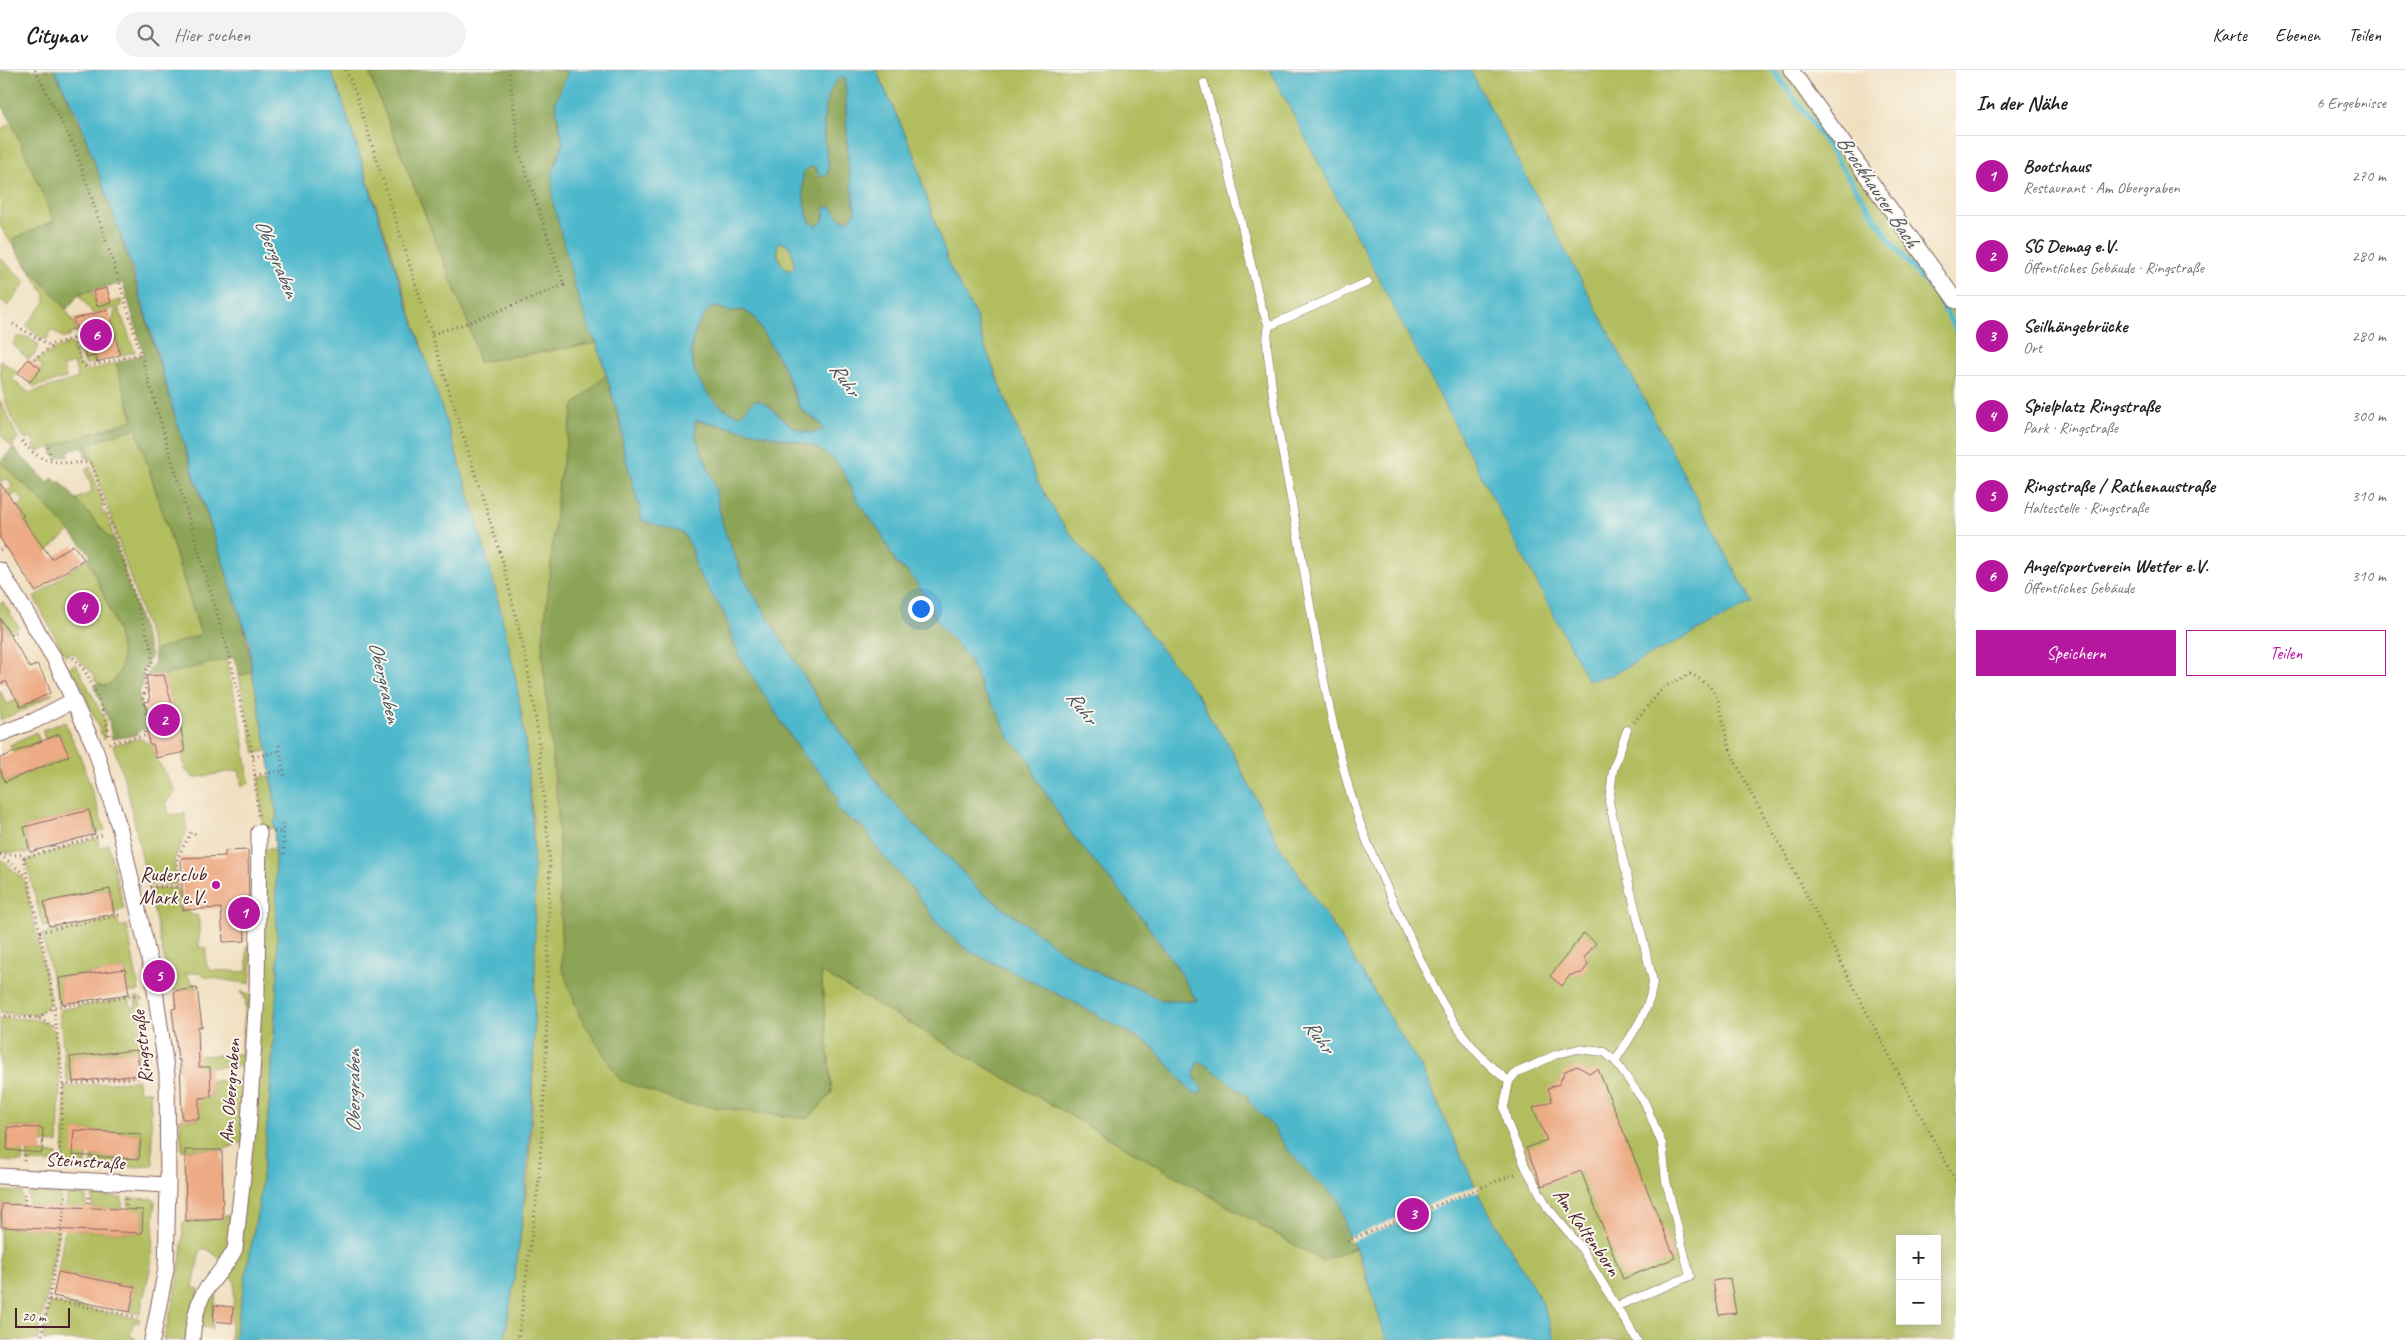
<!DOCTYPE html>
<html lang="de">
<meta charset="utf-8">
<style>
body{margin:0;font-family:Caveat,sans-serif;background:#f2f2f2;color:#202124}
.controls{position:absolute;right:15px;bottom:15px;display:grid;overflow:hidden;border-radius:0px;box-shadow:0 2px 12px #0003}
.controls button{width:45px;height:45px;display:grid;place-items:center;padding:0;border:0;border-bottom:1px solid #e0e0e0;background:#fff;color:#202124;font:25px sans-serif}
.scale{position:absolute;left:15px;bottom:12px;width:55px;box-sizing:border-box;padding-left:5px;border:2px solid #4a1f2b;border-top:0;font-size:14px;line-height:18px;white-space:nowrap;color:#4a1f2b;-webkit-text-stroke:4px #fbf7ec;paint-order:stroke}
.you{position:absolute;left:920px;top:538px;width:18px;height:18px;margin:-12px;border:4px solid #fff;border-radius:50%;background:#1a73e8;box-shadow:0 0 0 8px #1a73e833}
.badge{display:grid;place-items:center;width:32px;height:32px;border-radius:50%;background:#b5179e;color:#fff;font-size:16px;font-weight:700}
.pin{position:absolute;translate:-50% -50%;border:2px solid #fff;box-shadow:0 1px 5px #0006}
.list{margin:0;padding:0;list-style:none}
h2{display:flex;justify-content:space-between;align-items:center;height:65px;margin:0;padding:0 20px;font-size:21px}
h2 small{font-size:16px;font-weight:400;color:#757577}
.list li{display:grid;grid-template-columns:32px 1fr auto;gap:15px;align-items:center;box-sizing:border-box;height:80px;padding:0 20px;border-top:1px solid #e0e0e0}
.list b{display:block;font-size:19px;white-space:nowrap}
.list p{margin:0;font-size:16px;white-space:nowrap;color:#757577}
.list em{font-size:16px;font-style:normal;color:#757577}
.actions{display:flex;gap:10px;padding:15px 20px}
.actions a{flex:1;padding:11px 0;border:1px solid #b5179e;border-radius:0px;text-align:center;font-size:18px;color:#b5179e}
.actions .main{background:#b5179e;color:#fff}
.icon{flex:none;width:28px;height:28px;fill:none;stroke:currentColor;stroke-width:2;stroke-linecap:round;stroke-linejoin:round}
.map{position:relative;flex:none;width:1956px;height:1270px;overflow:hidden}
header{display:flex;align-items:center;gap:30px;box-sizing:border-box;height:70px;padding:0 25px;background:#fff;border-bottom:1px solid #e0e0e0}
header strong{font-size:24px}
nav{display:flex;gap:28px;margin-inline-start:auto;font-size:18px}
.search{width:350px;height:45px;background:#f2f2f2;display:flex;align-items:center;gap:12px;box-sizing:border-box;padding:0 18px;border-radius:28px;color:#757577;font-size:19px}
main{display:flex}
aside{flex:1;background:#fff}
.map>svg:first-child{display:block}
.green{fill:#b1bd5f;stroke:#7e6e45;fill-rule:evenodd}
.forest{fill:#8ca456;stroke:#6b6240}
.water{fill:#4eb8cc;stroke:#4c6c7c;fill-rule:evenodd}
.pier{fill:#f0dfbf}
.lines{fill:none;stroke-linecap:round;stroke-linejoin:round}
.stream{stroke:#4eb8cc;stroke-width:5.5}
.building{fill:#edab85}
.service-casing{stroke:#84625f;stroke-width:9}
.minor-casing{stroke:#84625f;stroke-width:17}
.path{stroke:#84625f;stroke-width:3;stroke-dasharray:1 4;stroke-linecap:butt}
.service{stroke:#fff;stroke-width:8}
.minor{stroke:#fff;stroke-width:15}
.poi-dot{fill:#b5179e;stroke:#fbf7ec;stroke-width:2}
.labels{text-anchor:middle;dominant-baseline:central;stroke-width:4;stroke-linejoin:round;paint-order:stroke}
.poi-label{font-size:20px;fill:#4a1f2b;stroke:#fbf7ec;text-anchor:end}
.street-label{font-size:20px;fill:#4a1f2b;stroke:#fbf7ec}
.water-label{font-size:21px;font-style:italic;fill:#4b5563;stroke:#fbf7ec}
</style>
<header>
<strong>Citynav</strong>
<div class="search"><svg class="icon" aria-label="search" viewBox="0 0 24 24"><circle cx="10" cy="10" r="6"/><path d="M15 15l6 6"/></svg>Hier suchen</div>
<nav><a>Karte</a><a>Ebenen</a><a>Teilen</a></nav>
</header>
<main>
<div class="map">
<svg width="1956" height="1270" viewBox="0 0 1956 1270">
<rect width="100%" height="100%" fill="#fbf7ec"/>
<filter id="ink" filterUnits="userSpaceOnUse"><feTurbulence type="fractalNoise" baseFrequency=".02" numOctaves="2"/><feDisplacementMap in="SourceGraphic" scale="10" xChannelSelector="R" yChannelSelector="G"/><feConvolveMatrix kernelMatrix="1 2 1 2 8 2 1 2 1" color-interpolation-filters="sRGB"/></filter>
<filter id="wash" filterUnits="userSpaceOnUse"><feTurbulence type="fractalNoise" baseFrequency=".0096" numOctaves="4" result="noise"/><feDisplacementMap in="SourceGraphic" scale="20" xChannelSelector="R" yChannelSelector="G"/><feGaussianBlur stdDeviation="1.12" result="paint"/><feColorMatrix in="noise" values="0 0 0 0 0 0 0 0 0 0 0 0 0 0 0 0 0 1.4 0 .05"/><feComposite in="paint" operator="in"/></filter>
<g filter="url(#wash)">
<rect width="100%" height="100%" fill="#f0dfbf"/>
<path class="green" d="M330 0H368L468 253 479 292 597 273 606 305 574 335 559 411 558 742 562 898 832 1023 821 902 1323 1191 1355 1178 1379 1240 1386 1270H504L519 1175 528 1107 532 1046 534 948 533 749 522 651 513 596 476 447 341 26Z
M876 0H1791L1956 231V1270H1555L1542 1232 1480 1127 1421 997 1335 859 1279 775 1228 673 1211 650 1203 632 1060 450 1038 412 982 269 976 246 950 198 922 114 916 88ZM1900 1169H1937V1251H1900Z
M12 53 54 151 13 169C22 205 65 222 77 262L70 264V267L64 268 52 260 47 266 49 268 42 269 26 256 45 232V224L0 156V60Z
M779 172C792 174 793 185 794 197L790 201 781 195 776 177Z
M0 188 26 212 8 236 0 229Z
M93 220 97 236 121 230 122 236 93 244 79 224Z
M119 239 135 282 122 285 112 253 115 240Z
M17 267H27L38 274C39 280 33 287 28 289L15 277 13 273Z
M79 272H83L87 288 95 286 97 293 85 294 81 288 77 274Z
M72 273 79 293 88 301 116 293 133 350 36 382 32 367 26 370C7 348 0 317 0 290L18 303 12 309 29 323 78 308 74 293 63 296 66 308 37 316 34 317 30 312 43 297 35 291 60 276 61 278 65 277 64 274Z
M0 330 18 368 13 374V378L0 364Z
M136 358 201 565 154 581 87 374Z
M0 392 37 426 70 461 46 482 21 447 24 445 18 437 24 431 17 423 11 427 7 421 13 416 7 408 0 412Z
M90 397 104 436 101 437 103 444 106 443 114 468 112 470 76 429 91 423C93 413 86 407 86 398Z
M88 488C97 516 148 600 104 616L95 610 94 605 73 583 65 585 34 527Z
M3 532 19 557 9 563 0 548V533Z
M226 589 242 659 249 713 242 717 239 700 194 708 185 700 182 683 185 682 178 642H174L164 605Z
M76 594 105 650 104 670 79 611 72 612 65 600Z
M252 602 268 681 255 683 239 606Z
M0 620 7 634 17 630 21 637 53 623 26 639 0 650Z
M65 652 82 691 105 760 95 763 88 740 24 757 30 783 0 782V699L6 712 68 686 59 664 45 669 42 660Z
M36 662 40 671 14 683 10 675Z
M140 668 149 674H153L156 688 176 722 166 731 169 745 185 743 187 761 174 790 176 814 148 815 127 718 113 675Z
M267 706 271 707 277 748 274 751 275 758 263 759 259 708Z
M97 768 100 778 108 774 124 839 114 843 110 819 44 832 49 856 43 857 26 790Z
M263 779H275L278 899 270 1026 260 1127 234 1270H230L235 1213 227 1200 235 1192Z
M0 788 25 811 26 816 51 932 38 945 0 943Z
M178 818 179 839 189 840 190 845H197L199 851V877L206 878V894L210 900 247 902V876L253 875 250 914 206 907 199 903H185L197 918 171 921 149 819Z
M117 848 119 857 127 855 139 921 129 923 125 899 59 908 62 934 58 933 42 864Z
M242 921 250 925 248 994 242 998 239 996 187 998 181 1004 178 990 199 986 241 984 246 931 244 929V925L241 924Z
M135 927H139L141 937 148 1004 140 1005 137 980 70 987 73 1012H67L59 940 129 928 131 938 136 937Z
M0 948C16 949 45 945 55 962L60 1015 58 1073 42 1072 43 1058 8 1057 7 1080 23 1081 22 1092 0 1091Z
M138 1010 139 1021H150L153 1096 125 1097 126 1088H139L141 1064 74 1060 87 1086 86 1094 63 1093 65 1017Z
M244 1010 246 1013 243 1072 222 1080H182L180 1049H199V1028L211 1027V1011Z
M27 1082 57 1084V1093L28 1092Z
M92 1086 121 1088 120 1097 92 1095Z
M0 1121 22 1122 23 1135 2 1134V1157L47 1159 49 1136 29 1135 28 1122 61 1125 58 1166 38 1270H0Z
M67 1125 86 1126V1138L73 1160 142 1163 143 1140H129L128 1128 153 1129 155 1132 151 1195 140 1244 130 1242 135 1217 58 1202 65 1158Z
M93 1126 122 1128V1139L92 1138Z
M223 1146H233L231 1176 222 1190 207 1179H200L193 1218 199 1219 189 1270H163C174 1231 183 1192 183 1152L222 1149Z
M219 1216 214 1235 212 1258 200 1257 205 1233Z
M50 1232 140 1249 138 1253 134 1252 130 1266 135 1268V1270H43Z"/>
<path class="forest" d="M0 0H54C112 112 140 236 178 356 193 403 208 450 224 496 237 533 248 563 252 602L239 606 234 587 164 605 146 606 155 591 154 581 201 564 136 358 88 374 92 389 86 388 83 377 68 381V387L53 386 51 377 133 350 116 293 144 284 123 213 80 223 67 239 17 183 13 169 54 151 12 53 0 31Z
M368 0H565L567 5 556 43 563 73 555 96 585 243 590 260 597 273 479 292 468 253Z
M842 6 845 7 848 93 855 140 853 146 847 151 837 145H823V151L817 156 811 153C803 136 802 121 803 103L810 96 827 105C831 92 825 82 824 70 823 52 825 15 842 6Z
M717 237 730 241 743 240 753 246 783 296 794 326 803 342 820 353 823 360C802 368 781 350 769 335L747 340 740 345C712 340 687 302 692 274 694 260 701 248 711 238Z
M606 305 622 358 623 378 643 451 682 462 692 478 696 499 724 543 732 570 791 668 803 685 828 711 849 750 864 758 882 785 914 820 939 855 967 880 1072 931 1151 975 1192 1022 1200 1013 1194 1007 1197 992 1207 996 1248 1026V1031L1273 1056 1288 1080 1310 1105 1339 1129 1347 1161 1355 1178 1323 1191 821 902 832 1023 808 1049 682 1033 620 1010 580 947 562 898 558 742 542 582 559 411 574 335Z
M697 350 809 374 830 386 842 399 858 432 881 463 896 493 908 502 928 529 931 540 947 566 968 587 984 623 998 642 1009 668 1028 688 1037 710 1073 766 1142 848 1175 894 1197 931H1162L1134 917 1100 904 1059 879 976 818 956 794 917 758 884 721 822 636 743 507 723 456 712 410 696 368 695 352Z
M13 378C24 391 37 399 47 413L53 408 57 413 60 411 111 469 114 468 151 586 142 604V617L139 622 141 640 144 639 146 658 140 660 136 665 112 669 109 651 94 616 99 613 104 616C148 600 97 516 88 488L91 485 37 426 0 392Z"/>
<path class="water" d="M54 0H330L341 26C366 107 391 189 419 269 455 376 490 485 513 595 533 694 535 794 535 894 534 1021 528 1146 504 1270H234L260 1127 270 1026 278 899 274 751 277 748 268 684 252 602 249 571 178 356 131 194 78 46Z
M565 0H876L916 88 922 114 950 197 976 246 982 269 1038 412 1060 450 1203 632 1211 650 1228 673 1279 775 1335 859 1421 997 1480 1127 1542 1232 1555 1270H1386L1365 1199 1347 1161 1339 1129 1310 1105 1288 1080 1273 1056 1248 1031V1026L1207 996 1197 992 1194 1007 1202 1019 1200 1024 1192 1022 1151 975 1072 931 967 880 939 855 914 820 882 785 864 758 839 741 836 734 839 730 828 711 803 685 739 586 724 543 696 499 692 478 683 463 643 451 623 378 622 358 597 273 590 260 576 221 553 132 552 104 563 73 555 33 567 5ZM842 6 845 7 848 93 855 140 853 146 847 151 840 148 832 138 825 137 823 151 817 156 811 153C803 136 802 121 803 103L810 96 816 98 820 107 827 105C831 93 826 83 824 71 822 54 825 15 842 6ZM779 172C792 173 793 185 794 197L790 201C780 197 774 182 779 172ZM717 237 730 241 743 240 753 246 783 296 799 335 804 342 820 353 823 360C793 372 779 337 757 330 749 332 747 341 740 345 712 340 687 302 692 274 694 260 701 248 711 238ZM697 350 809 374 830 386 842 399 858 432 881 463 896 493 908 502 928 529 939 555 968 587 984 623 998 642 1009 668 1028 688 1037 710 1073 766 1142 848 1175 894 1197 931H1162L1134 917 1100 904 1059 879 976 818 956 794 917 758 884 721 822 636 743 507 723 456 713 410 696 368 695 353Z
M1270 0H1470L1752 533 1611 605 1588 611Z"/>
<path class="pier" d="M1478 1115 1480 1120 1350 1172 1348 1168Z"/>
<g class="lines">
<path class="stream" d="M1773 0 1812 52 1894 176 1937 226 1956 260"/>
</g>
<g id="blocks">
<path class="building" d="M107 218 111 233 97 236 93 221Z
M108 240 120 285 97 292 95 286 87 288 73 249Z
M28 289 41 299 30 312 18 303Z
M0 413 24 446 21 447 52 489 73 475 84 489 36 522 0 468Z
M0 548 30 598 37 594 48 613 50 623 21 637 6 611 0 614Z
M164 605 174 642 178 641 185 682 156 688 153 674H149L148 666 147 659H150L145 632 150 631 146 606Z
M59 664 69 686 5 712 0 699V688Z
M89 740 95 764 30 782 24 757Z
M248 780 249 838H244L245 871 223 872 221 838 183 840 181 788 225 786V781Z
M110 819 114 844 49 856 44 832Z
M1584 863 1596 873 1584 888 1588 895 1582 903 1570 905 1562 916 1550 906Z
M125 899 129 924 62 934 59 908Z
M197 918 202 957H198L199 997H210L211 1027 199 1028V1049H182L180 990H178L172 939 176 938 174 921Z
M137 980 140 1005 73 1012 70 987Z
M1577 996 1589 1003 1598 999 1675 1188 1623 1209 1581 1101 1542 1116 1526 1078 1547 1070 1533 1038 1552 1031 1548 1018 1559 1014 1565 1001Z
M8 1057 43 1058 42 1083 7 1080Z
M74 1060 141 1064 139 1089 72 1085Z
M185 1080H222L223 1149 186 1151Z
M2 1134 143 1140 142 1163 1 1157Z
M58 1202 135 1217 130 1242 53 1226Z
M1730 1208 1736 1243 1719 1245 1713 1211Z
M214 1235 233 1237 232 1253 213 1251Z"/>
</g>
</g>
<g filter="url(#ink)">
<use href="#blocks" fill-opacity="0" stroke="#84625f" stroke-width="1"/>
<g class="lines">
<g class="service-casing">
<path id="service" d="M1204 13 1227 93 1261 236 1269 256
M1368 212 1269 256C1265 271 1268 284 1270 300 1274 343 1283 385 1291 428 1309 525 1323 624 1349 719 1364 771 1388 821 1411 870 1435 922 1461 977 1509 1011
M1615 991C1630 967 1651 940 1653 911L1609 732 1613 700 1627 660
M1617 1236 1690 1206 1666 1111 1662 1074 1645 1033 1615 991 1604 982 1578 979 1555 985 1516 1003 1509 1011 1504 1037 1507 1052 1526 1098 1548 1138 1580 1176 1637 1270"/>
</g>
<g class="minor-casing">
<path id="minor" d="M1791 0 1956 231
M0 500 54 588 95 678 120 760 153 906 167 1005 168 1115 166 1199 152 1270
M0 664 34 651 72 631
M0 1106 168 1115
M192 1270C193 1255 196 1238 203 1224 213 1208 227 1196 235 1179L249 1052 257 923 259 762"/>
</g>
<path class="path" d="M35 0 75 78 119 210 230 588 253 687 258 746
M346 0 356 24 503 492 527 594 538 663 550 793 546 989 539 1110 518 1270
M13 254 49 275 78 267
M432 264 468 253 564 215 519 81 509 0
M73 269 81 292 86 297 140 284
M34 289 54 275
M22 371C42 397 62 392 92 393L152 580V594L145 601 144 607 146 617 143 629 148 657 143 666H148
M48 377 52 391
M0 480 6 476
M11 565 19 560
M73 588C89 598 107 648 109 667
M1634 652 1664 617 1690 604C1727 620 1718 644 1729 675 1732 686 1738 697 1743 707 1757 736 1775 763 1790 793 1845 899 1898 1006 1956 1111
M109 673 143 666
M279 675 285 707
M253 687 280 681
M255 705 284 701
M283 753 284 784
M274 762H284
M0 784 23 785 50 909 60 986 63 1015 59 1093
M0 785 27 806
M24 788 105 764
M150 817 179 816 177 789 191 762 196 764
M40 862 123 844
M0 946 38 948 56 958
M38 948 54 937 140 925
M63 1015 151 1006
M24 1091 25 1082
M88 1095 89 1086
M122 1097 123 1088
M25 1135V1123
M88 1138 89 1126
M126 1140V1128
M1347 1171 1515 1104
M49 1229 141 1248
M41 1270 60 1171 66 1125"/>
<use href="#service" class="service"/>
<use href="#minor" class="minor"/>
</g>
</g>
<circle class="poi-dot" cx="216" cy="815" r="5"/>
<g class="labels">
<g class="poi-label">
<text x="206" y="804">Ruderclub<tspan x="206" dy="23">Mark e.V.</tspan></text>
</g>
<g class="street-label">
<text transform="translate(142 977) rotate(-96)">Ringstraße</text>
<text transform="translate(230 1021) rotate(-86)">Am Obergraben</text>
<text transform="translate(85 1091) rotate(3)">Steinstraße</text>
<text transform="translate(1587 1162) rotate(55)">Am Kaltenborn</text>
</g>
<g class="water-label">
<text transform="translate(1878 121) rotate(56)">Brockhauser Bach</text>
<text transform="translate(277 188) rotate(67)">Obergraben</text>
<text transform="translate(845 309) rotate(55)">Ruhr</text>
<text transform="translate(385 612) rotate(77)">Obergraben</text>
<text transform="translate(1082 637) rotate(54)">Ruhr</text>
<text transform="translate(1319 966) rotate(54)">Ruhr</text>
<text transform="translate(353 1021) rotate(-90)">Obergraben</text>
</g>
</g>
</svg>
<div class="controls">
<button>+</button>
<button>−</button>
</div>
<div class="scale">20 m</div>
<div class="you"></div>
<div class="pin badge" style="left:244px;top:843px">1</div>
<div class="pin badge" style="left:164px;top:650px">2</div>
<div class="pin badge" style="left:1413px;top:1144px">3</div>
<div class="pin badge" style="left:83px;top:538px">4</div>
<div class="pin badge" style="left:159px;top:906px">5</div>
<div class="pin badge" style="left:96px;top:265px">6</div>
</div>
<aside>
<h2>In der Nähe<small>6 Ergebnisse</small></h2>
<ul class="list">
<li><span class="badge">1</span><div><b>Bootshaus</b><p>Restaurant · Am Obergraben</p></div><em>270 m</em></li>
<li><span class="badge">2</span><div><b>SG Demag e.V.</b><p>Öffentliches Gebäude · Ringstraße</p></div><em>280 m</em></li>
<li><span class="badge">3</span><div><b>Seilhängebrücke</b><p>Ort</p></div><em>280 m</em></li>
<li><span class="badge">4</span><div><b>Spielplatz Ringstraße</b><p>Park · Ringstraße</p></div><em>300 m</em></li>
<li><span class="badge">5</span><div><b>Ringstraße / Rathenaustraße</b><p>Haltestelle · Ringstraße</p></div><em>310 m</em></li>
<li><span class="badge">6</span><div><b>Angelsportverein Wetter e.V.</b><p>Öffentliches Gebäude</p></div><em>310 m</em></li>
</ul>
<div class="actions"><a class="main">Speichern</a><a>Teilen</a></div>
</aside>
</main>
